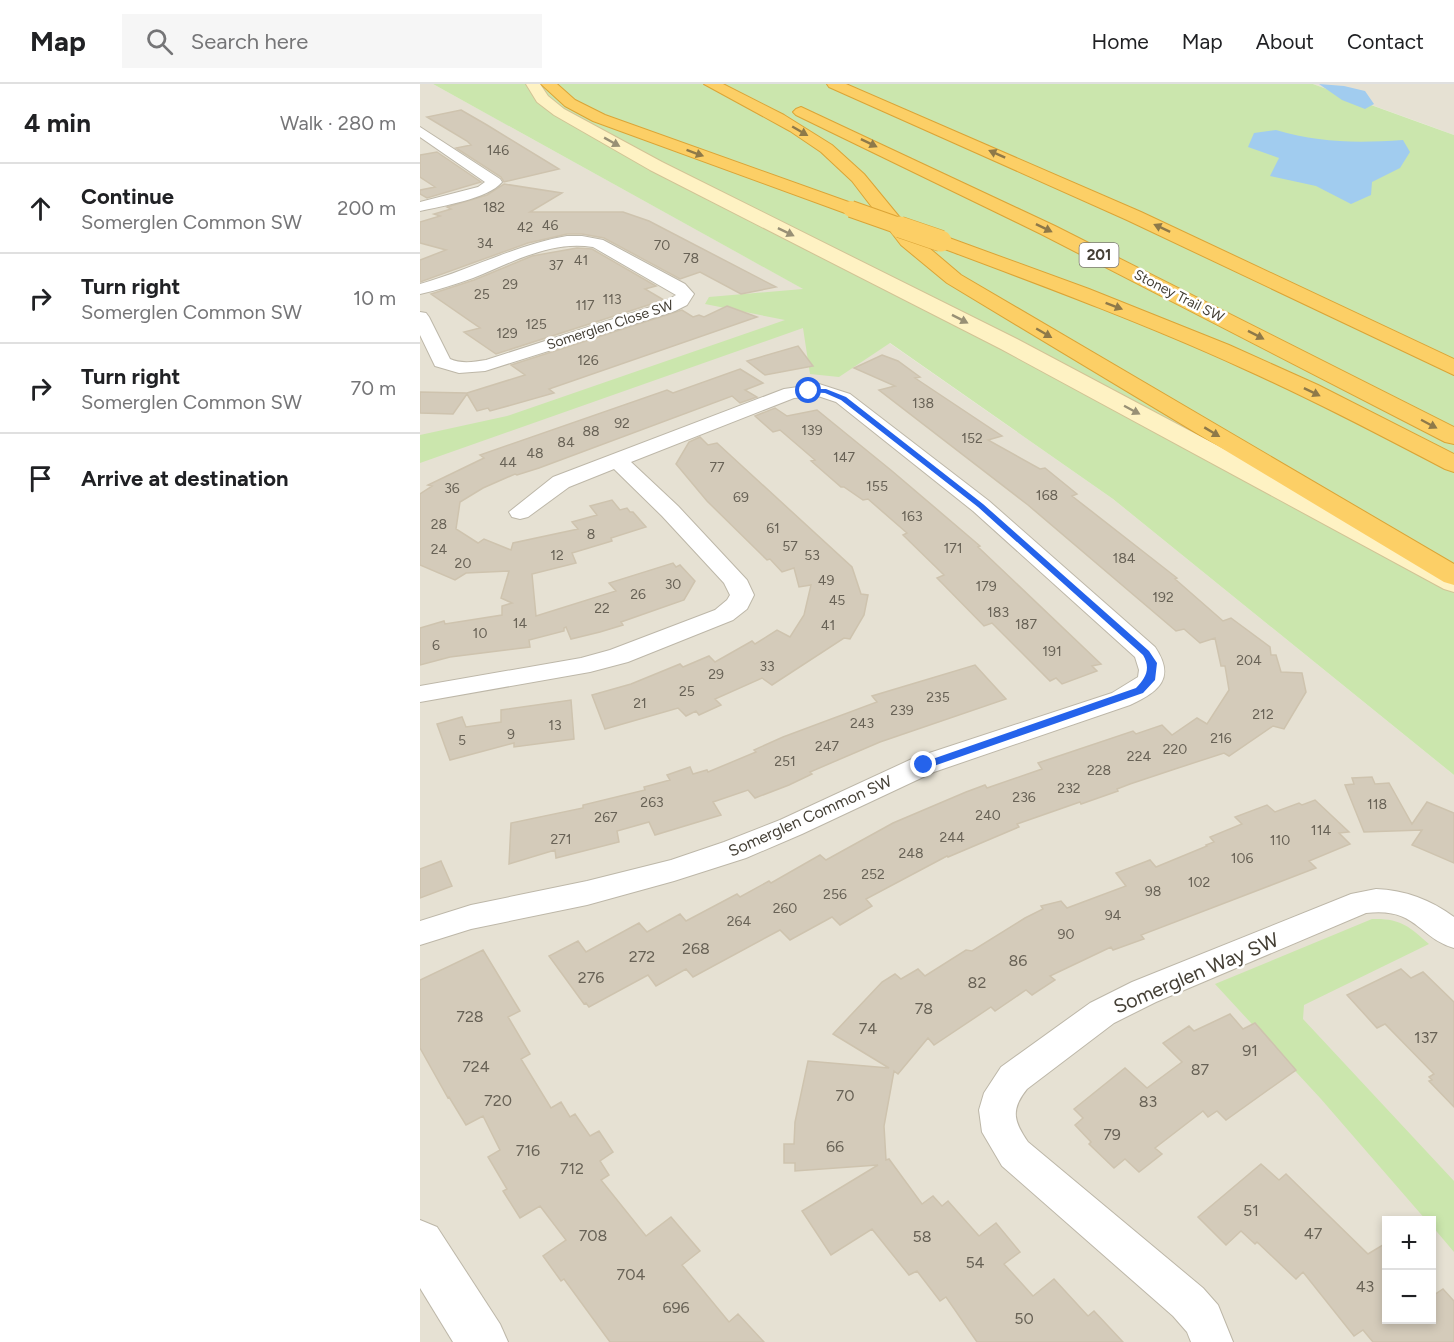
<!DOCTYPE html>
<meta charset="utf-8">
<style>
body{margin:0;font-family:Figtree,sans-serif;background:#f6f6f6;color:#202124}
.controls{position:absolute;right:18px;bottom:18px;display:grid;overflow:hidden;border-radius:0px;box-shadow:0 3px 9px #0003}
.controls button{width:54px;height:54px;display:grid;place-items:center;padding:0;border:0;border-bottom:2px solid #e0e0e0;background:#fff;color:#202124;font:30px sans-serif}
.stop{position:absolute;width:18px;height:18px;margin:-14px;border:4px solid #2563eb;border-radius:50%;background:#fff}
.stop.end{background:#2563eb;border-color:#fff;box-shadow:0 2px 6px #0008}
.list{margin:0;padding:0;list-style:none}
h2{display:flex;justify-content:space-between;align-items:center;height:78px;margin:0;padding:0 24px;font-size:26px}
h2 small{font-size:20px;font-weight:400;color:#757577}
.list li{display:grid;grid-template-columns:39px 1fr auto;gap:18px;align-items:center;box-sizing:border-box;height:90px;padding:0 24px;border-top:2px solid #e0e0e0}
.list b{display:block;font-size:22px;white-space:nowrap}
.list p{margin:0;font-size:20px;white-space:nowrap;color:#757577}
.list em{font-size:20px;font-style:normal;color:#757577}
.icon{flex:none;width:33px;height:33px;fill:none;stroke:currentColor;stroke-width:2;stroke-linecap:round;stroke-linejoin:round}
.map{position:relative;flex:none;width:1034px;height:1258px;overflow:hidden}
header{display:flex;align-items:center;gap:36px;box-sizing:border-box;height:84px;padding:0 30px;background:#fff;border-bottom:2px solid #e0e0e0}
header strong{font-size:28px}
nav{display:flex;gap:33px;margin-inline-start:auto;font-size:21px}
.search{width:420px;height:54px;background:#f6f6f6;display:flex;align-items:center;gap:15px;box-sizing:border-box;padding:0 21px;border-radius:0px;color:#757577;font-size:22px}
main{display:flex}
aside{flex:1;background:#fff}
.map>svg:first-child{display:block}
.residential{fill:#e6e1d3;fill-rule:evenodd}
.green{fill:#cbe6ad}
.water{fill:#a1ccef}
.building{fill:#d4cbba;stroke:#cec3ae;stroke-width:1.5}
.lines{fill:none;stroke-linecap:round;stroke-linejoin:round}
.minor-casing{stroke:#bdb7a8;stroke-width:2}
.tertiary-casing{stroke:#bdb7a8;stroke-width:2}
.secondary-casing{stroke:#d2c395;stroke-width:2}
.motorway-casing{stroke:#dba436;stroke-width:2}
.minor{fill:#fff;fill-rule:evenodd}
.tertiary{fill:#fff;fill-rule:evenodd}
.secondary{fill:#fef2c3;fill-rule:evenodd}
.motorway{fill:#fccf66;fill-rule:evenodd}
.motorway-bridge-far1-casing{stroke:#dba436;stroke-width:18;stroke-linecap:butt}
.motorway-bridge-casing{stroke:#dba436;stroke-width:22;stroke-linecap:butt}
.motorway-bridge-far1{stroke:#fccf66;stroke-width:16}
.motorway-bridge{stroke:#fccf66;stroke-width:21}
.oneway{fill:#8e7949}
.oneway2{fill:#989075}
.route{fill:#2563eb}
.labels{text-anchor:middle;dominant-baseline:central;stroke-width:5;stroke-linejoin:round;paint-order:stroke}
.number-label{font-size:14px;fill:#686256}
.far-street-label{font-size:14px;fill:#443f35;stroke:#fff}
.shield{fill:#fff;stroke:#7c7972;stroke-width:1.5}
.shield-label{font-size:15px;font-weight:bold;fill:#443f35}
.street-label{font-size:16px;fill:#443f35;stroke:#fff}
.near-number-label{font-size:16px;fill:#686256}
.near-street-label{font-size:20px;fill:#443f35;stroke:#fff}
</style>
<header>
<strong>Map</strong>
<div class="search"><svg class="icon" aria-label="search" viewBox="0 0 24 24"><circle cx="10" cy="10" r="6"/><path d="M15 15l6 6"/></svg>Search here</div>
<nav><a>Home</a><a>Map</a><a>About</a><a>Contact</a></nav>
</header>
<main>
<aside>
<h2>4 min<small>Walk · 280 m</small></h2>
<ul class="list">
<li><svg class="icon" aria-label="ahead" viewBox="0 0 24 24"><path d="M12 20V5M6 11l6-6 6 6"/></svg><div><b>Continue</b><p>Somerglen Common SW</p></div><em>200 m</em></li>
<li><svg class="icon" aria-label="right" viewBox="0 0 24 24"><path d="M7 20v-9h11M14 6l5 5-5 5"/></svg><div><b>Turn right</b><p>Somerglen Common SW</p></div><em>10 m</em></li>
<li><svg class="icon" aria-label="right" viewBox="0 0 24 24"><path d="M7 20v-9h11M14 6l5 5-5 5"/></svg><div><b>Turn right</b><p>Somerglen Common SW</p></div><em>70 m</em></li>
<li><svg class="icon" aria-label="arrive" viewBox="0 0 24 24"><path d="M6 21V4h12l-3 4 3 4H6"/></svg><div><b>Arrive at destination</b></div></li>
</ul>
</aside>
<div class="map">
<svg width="1034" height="1258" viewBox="0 0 1034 1258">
<rect width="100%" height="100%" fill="#f2efe5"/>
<path class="residential" d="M0 0H13L425 228 693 415 1034 691V1258H0ZM966 1136H1012V1236H966Z
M893 0H1034V51L1007 41Z"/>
<path class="green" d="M13 0H893L1034 51V691L693 415 470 259 419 293 390 290 383 244 0 379V351L87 332 365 236 285 220 289 213 383 205Z
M952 835C980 834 989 842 1009 860L884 921 883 935 1034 1097V1168L1012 1142V1136H1006L901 1015 795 900Z"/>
<path class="water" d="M899 0 924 2 945 7 954 20 945 25 922 16Z
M856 46C899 59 938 59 983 56L990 68 980 84 952 98 951 111 931 120 896 102 850 92 859 74 828 63 834 49Z"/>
<path class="building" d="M41 26 67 41 139 85 84 98 81 93 36 64 51 61 47 57 7 33Z
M17 68 61 98 7 114 0 110V106L15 103 0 93V71Z
M84 100 142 109 110 128H203L229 137 356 203 321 210 280 188 260 195 184 154 162 150H147L108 159 0 198V176L26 166 0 159V138L20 132 14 130 31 125 27 123 67 111Z
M157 164 172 165 236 202 225 205 244 216 76 270 44 248 60 244 11 210 54 196 112 172Z
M307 222 337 233 129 305 134 309 70 327 68 324 57 327 47 310 33 330 0 329V308L47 309 105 291 91 281 262 226 273 233 279 231 284 233Z
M378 262 393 282 345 291 327 277Z
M462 271 478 277 500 293 495 294 582 352 568 356 620 385 625 384 657 410 652 412 757 494 755 495 803 537 811 534 850 563 851 571H856L861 588 882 589 886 608 864 645 853 642 809 672 804 669 755 685 710 700 697 705 698 707 661 720 660 718 597 740 599 743 528 773 527 772 446 815 452 822 420 841 412 833 370 856 360 846 273 893 266 885 236 902 228 891 169 923 166 919 164 920 129 872 158 857 166 868 219 839 227 848 260 830 266 837 317 810 320 813 349 797 351 799 400 771 406 776 473 739 546 708 565 701 567 704 622 685 618 679 713 647 716 650 742 641 752 651 777 634 787 640 809 606 805 582H801L795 554 780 559 764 545 756 547 608 421 459 306 475 302 434 284Z
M320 285 343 299 325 306 337 313 320 319 312 312 119 384 97 391 95 390 63 404 40 418 36 445 58 459 64 455 91 466 93 459 158 445 152 438 177 431 170 422 192 416 200 426 207 424 210 428H213L226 443 191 454 192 457 152 469 156 479 112 490 116 532 196 507 189 499 253 479 256 483 260 481 275 497 264 516 201 538 203 541 180 548 151 555 146 543 144 544V547L109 556 110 563 30 573 0 581V544L24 537 25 540 82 531V522L92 519 81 514 89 487 46 489 35 496 0 481V410L12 402 8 401 64 374 60 371 247 306 253 309Z
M355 324 367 332 397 326 472 387 560 462 558 463 681 580 672 582 677 587 642 600 636 594 630 597 572 539 564 542 517 494 524 491 483 451 487 449 448 415 443 416 424 403H421L391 377 395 376 360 346 353 348 335 332Z
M280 353 288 361 297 359 432 483 441 510 448 511 444 531 430 555 424 554 352 601 342 594 295 615 301 621 279 631 276 627 266 632 258 624 185 645 172 611 211 600 260 580 263 583 289 572 295 578 332 557 335 560 357 546 370 553 384 531 391 501 379 503 374 484 362 488 350 475 347 476 287 417 256 380 269 358Z
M555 581 586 615 460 658 390 688 392 690 369 701 335 714 328 706 293 718 301 731 235 751 229 738 197 747 199 758 136 774 135 766 89 780 91 739 163 724V721L225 706 224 703 250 696 247 691 270 683 273 690 287 686 288 688 336 668 334 666 363 653 457 618 452 612Z
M151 616 154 655 94 663V659L30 676 17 640 42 633 46 643 81 638V626Z
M952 693 955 700 969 699 992 740 1007 718 1034 729V779L992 761 1002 746 944 748 925 701 934 700 932 694Z
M895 716 929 748 919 749 930 760 889 777 896 784 721 851 724 855 693 866 691 863 630 892 635 896 612 911 606 906 575 927 571 923 514 961 508 954 478 990 474 987 464 1042 466 1076 469 1075 502 1120 513 1112 522 1122 528 1117 559 1152 576 1139 600 1168 584 1180 613 1212 634 1195 668 1232 674 1227 703 1258H557L526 1213 520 1217 497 1187 489 1191 452 1145 411 1171 382 1127 458 1081 375 1087V1079H364V1060H374L375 1038 388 977 469 984 413 950 462 898 475 890 481 895 498 885 505 892 546 866 552 867 605 834 623 825 621 822 641 817 647 824 706 802 696 789 730 776 736 783 787 762 786 761 794 758 790 753 822 740 815 733 847 721 855 728 879 719 882 721Z
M21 777 32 802 0 814V785Z
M63 866 100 927 88 933 110 970 101 975 131 1024 141 1018 150 1033 155 1030 170 1052 179 1047 193 1068 180 1077 189 1091 181 1096 226 1152 251 1133 280 1167 262 1181 309 1238 318 1230 344 1258H190L144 1195 141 1197 123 1172 146 1156 120 1122 100 1134 83 1107 87 1105 68 1073 80 1066 63 1032 46 1041 29 1013 28 1014 0 964V896Z
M981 885 991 894 1003 888 1034 918V1023L1009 997 1012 996 1009 993 1014 990 965 940 957 944 927 911Z
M810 930 823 945 835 939 876 986 806 1036 797 1027 788 1033 783 1027 735 1064 742 1070 719 1088 705 1075 694 1084 669 1060 671 1058 655 1041 663 1034 654 1025 705 984 727 1004 762 978 743 959 769 942 774 947Z
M841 1080 859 1096 866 1090 948 1170 966 1159V1236H1011V1213L1023 1205 1034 1217V1258H953L943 1246 934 1252 883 1188 876 1195 837 1158 835 1160 821 1147 806 1161 778 1133Z"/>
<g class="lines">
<g class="minor-casing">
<path id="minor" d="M0 43 80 95 82 98C68 115 22 122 0 127V118L58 103 65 98 0 53Z
M147 152H162L183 156 265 200 274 210 267 221 255 227 65 287 39 289 15 282 0 251V228L6 229 9 233 30 275C41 280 54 278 66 276L243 219 256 211 173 163C130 156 91 179 53 194 36 200 18 206 0 210V200C50 186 95 161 147 152Z
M399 300 430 310 569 417 735 563C756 594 739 608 710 621L514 688 382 750 326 774 254 797 167 821 51 845 0 861V837L51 821 167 797 251 776 304 758 360 736 494 674 692 609 718 593 719 586 715 573 553 427 416 318 398 312 374 314 211 378 258 422 327 496 334 511 327 525 313 536 208 578 170 588 0 618V602L161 574 190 566 295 526 307 516 310 511 304 499 242 432 194 385 149 403 108 433 100 435 92 433 89 428 133 393 364 305Z
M956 805C985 806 1011 816 1034 833V864C997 853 997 823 946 829L736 918 694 939 607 1005C590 1026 594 1038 608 1058L783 1204 798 1221 813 1258H771L767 1248 753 1232 582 1082 562 1048 559 1026 564 1009 581 983 670 919 712 898 931 810Z"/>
</g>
<g class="tertiary-casing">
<path id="tertiary" d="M0 1136 17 1143 80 1240 88 1258H33L0 1204Z"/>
</g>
<g class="secondary-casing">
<path id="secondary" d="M106 0H120L128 12 144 25 242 78 597 255 1034 487V508L1024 505 581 265 230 86 134 31 117 18Z"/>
</g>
<g class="motorway-casing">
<path id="motorway" d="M121 0H137L155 16 185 31 437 121 440 125 437 129H425L173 37 145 22Z
M284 0H303L364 31 412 61 444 90 495 152 541 191 1034 480V501L1024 498 527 199 481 161 432 97 401 68 370 47Z
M407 0H426L721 128 1034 275V291L707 136 409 3Z
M381 23 635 142 1034 343V360L1025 358 621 150 376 31 373 28 376 25Z
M521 151 669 205 809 261 898 301 1034 370V388L1025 385C958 350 891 315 822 284 721 238 618 200 514 161L511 157 514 153Z"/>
</g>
<use href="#minor" class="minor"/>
<use href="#tertiary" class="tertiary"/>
<use href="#secondary" class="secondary"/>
<use href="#motorway" class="motorway"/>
<g class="motorway-bridge-far1-casing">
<path id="motorway-bridge-far1" d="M431 125 485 144"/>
</g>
<g class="motorway-bridge-casing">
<path id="motorway-bridge" d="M480 143 521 157"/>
</g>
<use href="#motorway-bridge-far1" class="motorway-bridge-far1"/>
<use href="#motorway-bridge" class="motorway-bridge"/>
</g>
<defs><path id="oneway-solid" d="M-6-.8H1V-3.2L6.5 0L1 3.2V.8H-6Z" transform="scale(1.5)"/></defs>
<g class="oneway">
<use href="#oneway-solid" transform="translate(380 47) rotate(30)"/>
<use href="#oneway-solid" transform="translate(449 59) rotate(26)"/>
<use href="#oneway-solid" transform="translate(275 69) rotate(20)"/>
<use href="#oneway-solid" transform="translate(577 70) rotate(-156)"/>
<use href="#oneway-solid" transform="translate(624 144) rotate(26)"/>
<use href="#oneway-solid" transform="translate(742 144) rotate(-155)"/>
<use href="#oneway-solid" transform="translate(694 222) rotate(21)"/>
<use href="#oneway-solid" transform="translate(624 249) rotate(30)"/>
<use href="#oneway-solid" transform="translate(836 251) rotate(27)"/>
<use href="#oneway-solid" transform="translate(892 308) rotate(26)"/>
<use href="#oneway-solid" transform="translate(1009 340) rotate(28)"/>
<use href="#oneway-solid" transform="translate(792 348) rotate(31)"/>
</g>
<g class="oneway2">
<use href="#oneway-solid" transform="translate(192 58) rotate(29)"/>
<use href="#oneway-solid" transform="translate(366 148) rotate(26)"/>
<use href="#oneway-solid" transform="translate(540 235) rotate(27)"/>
<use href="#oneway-solid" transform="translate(712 326) rotate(28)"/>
</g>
<path class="route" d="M387 305H406L426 313 563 420 729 567 737 579 735 596 723 609 508 684H501V679L716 604C726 594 731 584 723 571L558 423 421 316 405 309 387 308Z"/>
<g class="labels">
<g class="number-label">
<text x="78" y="66">146</text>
<text x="74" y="123">182</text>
<text x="130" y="141">46</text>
<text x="105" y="143">42</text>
<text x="65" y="159">34</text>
<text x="242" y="161">70</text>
<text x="271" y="174">78</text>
<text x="161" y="176">41</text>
<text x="136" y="181">37</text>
<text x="90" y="200">29</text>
<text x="62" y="210">25</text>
<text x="192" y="215">113</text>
<text x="165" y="221">117</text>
<text x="116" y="240">125</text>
<text x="87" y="249">129</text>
<text x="168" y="276">126</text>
<text x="503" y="319">138</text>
<text x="202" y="339">92</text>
<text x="392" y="346">139</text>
<text x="171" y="347">88</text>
<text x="552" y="354">152</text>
<text x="146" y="358">84</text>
<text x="115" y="369">48</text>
<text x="424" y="373">147</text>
<text x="88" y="378">44</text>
<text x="297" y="383">77</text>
<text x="457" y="402">155</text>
<text x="32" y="404">36</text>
<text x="627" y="411">168</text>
<text x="321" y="413">69</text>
<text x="492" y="432">163</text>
<text x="19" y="440">28</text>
<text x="353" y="444">61</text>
<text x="171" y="450">8</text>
<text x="370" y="462">57</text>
<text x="533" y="464">171</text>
<text x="19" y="465">24</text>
<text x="137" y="471">12</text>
<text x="392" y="471">53</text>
<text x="704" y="474">184</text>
<text x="43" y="479">20</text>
<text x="406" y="496">49</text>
<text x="253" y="500">30</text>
<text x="566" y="502">179</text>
<text x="218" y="510">26</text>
<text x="743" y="513">192</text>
<text x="417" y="516">45</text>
<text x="182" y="524">22</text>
<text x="578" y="528">183</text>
<text x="100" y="539">14</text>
<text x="606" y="540">187</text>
<text x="408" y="541">41</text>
<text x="60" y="549">10</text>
<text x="16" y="561">6</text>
<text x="632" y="567">191</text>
<text x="829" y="576">204</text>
<text x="347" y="582">33</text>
<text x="296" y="590">29</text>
<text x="267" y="607">25</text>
<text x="518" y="613">235</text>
<text x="220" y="619">21</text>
<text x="482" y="626">239</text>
<text x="843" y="630">212</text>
<text x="442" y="639">243</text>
<text x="135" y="641">13</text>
<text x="91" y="650">9</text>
<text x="801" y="654">216</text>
<text x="42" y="656">5</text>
<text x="407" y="662">247</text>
<text x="755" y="665">220</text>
<text x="719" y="672">224</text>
<text x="365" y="677">251</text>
<text x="679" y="686">228</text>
<text x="649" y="704">232</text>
<text x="604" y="713">236</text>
<text x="232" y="718">263</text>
<text x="957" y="720">118</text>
<text x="568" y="731">240</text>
<text x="186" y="733">267</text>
<text x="901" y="746">114</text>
<text x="532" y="753">244</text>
<text x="141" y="755">271</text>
<text x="860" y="756">110</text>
<text x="491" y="769">248</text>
<text x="822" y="774">106</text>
<text x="453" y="790">252</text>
<text x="779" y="798">102</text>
<text x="733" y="807">98</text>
<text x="415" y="810">256</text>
<text x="365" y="824">260</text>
<text x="693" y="831">94</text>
<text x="319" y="837">264</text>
<text x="646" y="850">90</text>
</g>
<g class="far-street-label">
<text transform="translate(759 212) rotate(27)">Stoney Trail SW</text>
<text transform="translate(190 241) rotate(-18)">Somerglen Close SW</text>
</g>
<rect class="shield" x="659.5" y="159" width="39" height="24" rx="4.5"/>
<g class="shield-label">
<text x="679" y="171">201</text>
</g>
<g class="street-label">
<text transform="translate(390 732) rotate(-24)">Somerglen Common SW</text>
</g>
<g class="near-number-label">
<text x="276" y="864">268</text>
<text x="222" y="872">272</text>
<text x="598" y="876">86</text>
<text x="171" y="893">276</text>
<text x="557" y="898">82</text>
<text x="504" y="924">78</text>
<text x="50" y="932">728</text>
<text x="448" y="944">74</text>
<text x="1006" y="953">137</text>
<text x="830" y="966">91</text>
<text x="56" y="982">724</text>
<text x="780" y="985">87</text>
<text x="425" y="1011">70</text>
<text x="78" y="1016">720</text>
<text x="728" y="1017">83</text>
<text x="692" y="1050">79</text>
<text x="415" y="1062">66</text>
<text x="108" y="1066">716</text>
<text x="152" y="1084">712</text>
<text x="831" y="1126">51</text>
<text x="893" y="1149">47</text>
<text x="173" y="1151">708</text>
<text x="502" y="1152">58</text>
<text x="555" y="1178">54</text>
<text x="211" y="1190">704</text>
<text x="945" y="1202">43</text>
<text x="256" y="1223">696</text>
<text x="604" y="1234">50</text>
</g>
<g class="near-street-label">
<text transform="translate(776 889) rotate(-23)">Somerglen Way SW</text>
</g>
</g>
</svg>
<div class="controls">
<button>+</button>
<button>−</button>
</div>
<div class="stop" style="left:389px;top:307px"></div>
<div class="stop end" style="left:504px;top:681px"></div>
</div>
</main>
